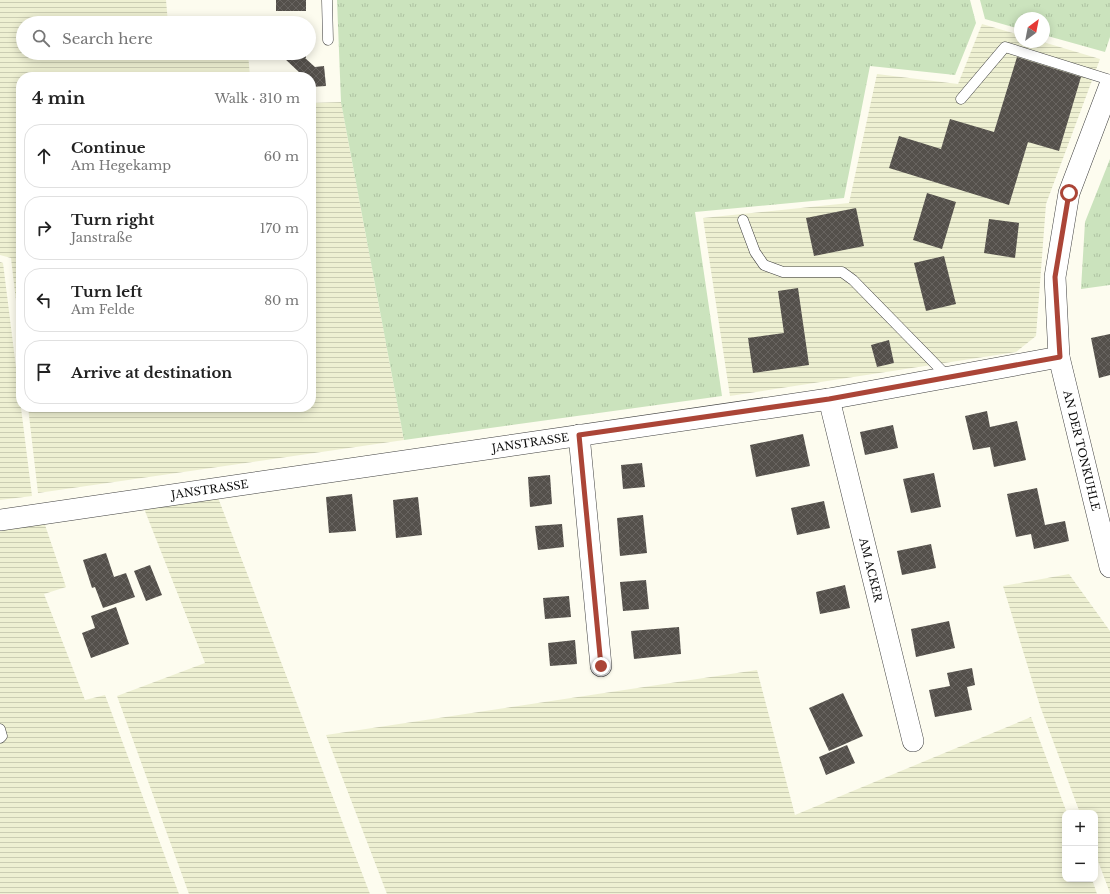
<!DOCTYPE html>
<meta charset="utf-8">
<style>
body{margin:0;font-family:"Libre Baskerville",serif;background:#f6f6f6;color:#222}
.controls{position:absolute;right:12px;bottom:12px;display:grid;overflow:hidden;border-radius:8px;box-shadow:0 2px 10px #0003}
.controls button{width:36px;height:36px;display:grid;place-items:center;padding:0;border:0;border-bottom:1px solid #e0e0e0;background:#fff;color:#222;font:20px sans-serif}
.compass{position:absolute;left:1014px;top:12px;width:36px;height:36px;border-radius:50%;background:#fff;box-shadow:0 2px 10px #0003;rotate:32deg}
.stop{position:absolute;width:12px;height:12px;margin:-9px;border:3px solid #ab4537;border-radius:50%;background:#fff}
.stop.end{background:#ab4537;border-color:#fff;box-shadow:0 1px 4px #0008}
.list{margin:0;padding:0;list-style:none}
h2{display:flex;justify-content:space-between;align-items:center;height:52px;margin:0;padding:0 16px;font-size:17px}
h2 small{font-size:13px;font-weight:400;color:#767676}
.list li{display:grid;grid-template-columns:26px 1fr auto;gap:12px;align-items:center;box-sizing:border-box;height:64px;margin:0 8px 8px;padding:0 8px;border:1px solid #e0e0e0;border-radius:16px}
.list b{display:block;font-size:15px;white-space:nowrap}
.list p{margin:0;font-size:13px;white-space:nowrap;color:#767676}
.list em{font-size:13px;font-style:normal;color:#767676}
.icon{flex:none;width:22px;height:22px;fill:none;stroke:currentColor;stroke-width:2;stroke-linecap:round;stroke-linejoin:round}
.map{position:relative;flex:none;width:1110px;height:894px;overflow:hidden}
.search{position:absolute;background:#fff;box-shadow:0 2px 10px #0003;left:16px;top:16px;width:300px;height:44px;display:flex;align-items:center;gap:10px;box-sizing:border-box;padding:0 14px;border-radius:22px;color:#767676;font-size:15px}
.panel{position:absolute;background:#fff;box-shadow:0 2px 10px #0003;left:16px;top:72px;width:300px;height:340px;border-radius:16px}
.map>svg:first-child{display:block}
.farmland{fill:url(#farmland-rules)}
.grass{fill:url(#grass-tufts)}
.building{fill:url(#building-cross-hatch)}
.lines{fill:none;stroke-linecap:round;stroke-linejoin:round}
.service-casing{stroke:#404040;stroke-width:11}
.minor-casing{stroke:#404040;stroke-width:22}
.service{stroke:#fff;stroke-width:10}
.minor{stroke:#fff;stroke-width:21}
.route{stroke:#ab4537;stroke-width:5}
.labels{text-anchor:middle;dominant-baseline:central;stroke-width:4;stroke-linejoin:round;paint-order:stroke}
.street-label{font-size:11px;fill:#0d0d0d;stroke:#fff}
</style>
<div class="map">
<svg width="1110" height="894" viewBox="0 0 1110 894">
<defs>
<pattern id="farmland-rules" width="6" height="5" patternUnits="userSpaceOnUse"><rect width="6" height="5" fill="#eef0d2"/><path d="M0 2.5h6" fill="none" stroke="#cbcdb3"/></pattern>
<pattern id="grass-tufts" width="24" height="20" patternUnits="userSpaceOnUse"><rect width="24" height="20" fill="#cbe3bd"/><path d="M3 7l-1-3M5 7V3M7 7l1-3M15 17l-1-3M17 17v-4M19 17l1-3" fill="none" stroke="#adc2a1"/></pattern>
<pattern id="building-cross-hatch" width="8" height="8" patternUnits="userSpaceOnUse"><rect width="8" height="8" fill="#54504b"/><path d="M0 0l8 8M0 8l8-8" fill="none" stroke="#686460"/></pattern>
</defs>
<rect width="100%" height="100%" fill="#fdfcef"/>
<path class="farmland" d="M0 0H166L168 23H23V53H248L250 77H21V344L11 258 0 255Z
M982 24 1020 35V42H1043L1100 59 1046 204 1036 336 1016 352 730 396 703 218 849 203 877 74 958 84Z
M341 102 404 440 38 493 28 407H311V103Z
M0 262 3 263 32 496 0 500Z
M217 495 370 894H189L117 696 205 663 143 506Z
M43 519 66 587 44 594 85 700 105 695 179 894H0V526Z
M1069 574 1110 631V893L1095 853V813H1080L1040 706 1003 586Z
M757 670 795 815 1031 717 1067 813H1065V879H1092L1097 894H387L326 735Z"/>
<path class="grass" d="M337 0H970L976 23 955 75 870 66 844 198 695 212 722 396 404 440 341 102Z
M980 0H1110V37L1105 52 1044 35V18H1020V29L985 19Z
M1110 159V285L1081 289 1085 222Z"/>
<path class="building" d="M276 0H306V11H276Z
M268 53H306V58H305L315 67 324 66 326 86 311 87V77H301L300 73 284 58H268Z
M1017 57 1081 77 1059 151 1028 142 1009 205 889 168 899 136 941 149 950 119 994 132Z
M927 193 956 202 942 249 913 240Z
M856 208 864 246 814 256 806 218Z
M989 219 1019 223 1015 258 984 253Z
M944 256 956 304 926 311 914 263Z
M798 288 809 365 753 373 748 338 784 333 778 291Z
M1110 334V375L1099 378 1091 338Z
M889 340 894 363 877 367 871 345Z
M987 411 990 427 1017 421 1026 460 994 467 990 447 973 450 965 416Z
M893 425 898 448 865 455 860 432Z
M803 434 810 466 756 477 750 445Z
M642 463 645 487 623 489 621 465Z
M934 473 941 507 911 513 903 479Z
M550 475 552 504 530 507 528 477Z
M1037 488 1045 525 1065 521 1069 541 1034 549 1031 534 1016 537 1007 494Z
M352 494 356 531 329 533 326 497Z
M418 497 422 535 396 538 393 500Z
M824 501 830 528 797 535 791 508Z
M643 515 647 553 620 556 617 518Z
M562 524 564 547 538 550 535 526Z
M931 544 936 568 902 575 897 551Z
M106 553 114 577 126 573 135 597 103 608 95 587 92 588 83 560Z
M150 565 162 595 146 601 134 571Z
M646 580 649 609 623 611 620 582Z
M845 585 850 608 820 614 816 592Z
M569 596 571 617 545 619 543 598Z
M116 607 129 644 91 658 82 633 95 628 91 616Z
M949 621 955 648 916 657 911 629Z
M679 627 681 654 634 659 631 631Z
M575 640 577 664 550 666 548 643Z
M972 668 975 685 967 687 972 710 935 717 929 690 950 686 947 673Z
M843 693 863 736 829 751 809 708Z
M847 745 855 763 826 775 819 757Z"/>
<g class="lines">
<g class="service-casing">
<path id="service" d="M327 0 328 40
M961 99 1005 47 1110 80
M743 220 755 252 764 265 783 272H842L853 280 948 377
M0 729 2 736 0 738"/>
</g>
<g class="minor-casing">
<g id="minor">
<path id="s1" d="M1110 85 1069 193 1055 277 1059 357 1110 567"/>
<path id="s2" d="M829 399 913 741"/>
<path d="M579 435 601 666"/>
<path id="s3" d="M0 520 829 399 1059 357"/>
</g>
</g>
<use href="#service" class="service"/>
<use href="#minor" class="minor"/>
</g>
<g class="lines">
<path class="route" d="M601 666 579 435 829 399 1060 357 1055 277 1069 193"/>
</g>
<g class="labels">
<g class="street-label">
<text stroke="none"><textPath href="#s3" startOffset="536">JANSTRASSE</textPath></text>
<text stroke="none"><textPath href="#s1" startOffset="377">AN DER TONKUHLE</textPath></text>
<text stroke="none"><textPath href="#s3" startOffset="212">JANSTRASSE</textPath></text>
<text stroke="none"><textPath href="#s2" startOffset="176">AM ACKER</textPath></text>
</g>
</g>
</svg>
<div class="controls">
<button>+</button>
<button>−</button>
</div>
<svg class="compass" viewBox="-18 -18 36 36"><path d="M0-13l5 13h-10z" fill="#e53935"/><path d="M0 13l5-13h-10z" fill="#767676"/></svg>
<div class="stop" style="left:1069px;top:193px"></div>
<div class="stop end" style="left:601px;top:666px"></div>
<div class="search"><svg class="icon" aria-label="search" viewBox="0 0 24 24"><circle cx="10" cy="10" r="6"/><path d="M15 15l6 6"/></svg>Search here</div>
<section class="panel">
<h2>4 min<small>Walk · 310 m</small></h2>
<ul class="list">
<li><svg class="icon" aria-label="ahead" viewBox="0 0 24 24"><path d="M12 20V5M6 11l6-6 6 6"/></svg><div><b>Continue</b><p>Am Hegekamp</p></div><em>60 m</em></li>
<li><svg class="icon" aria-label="right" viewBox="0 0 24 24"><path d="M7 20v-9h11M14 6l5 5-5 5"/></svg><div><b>Turn right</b><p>Janstraße</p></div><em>170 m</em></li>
<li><svg class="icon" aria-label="left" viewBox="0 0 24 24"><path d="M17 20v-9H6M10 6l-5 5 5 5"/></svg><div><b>Turn left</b><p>Am Felde</p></div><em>80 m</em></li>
<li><svg class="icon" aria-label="arrive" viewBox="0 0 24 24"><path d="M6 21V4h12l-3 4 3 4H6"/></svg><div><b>Arrive at destination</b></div></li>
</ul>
</section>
</div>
